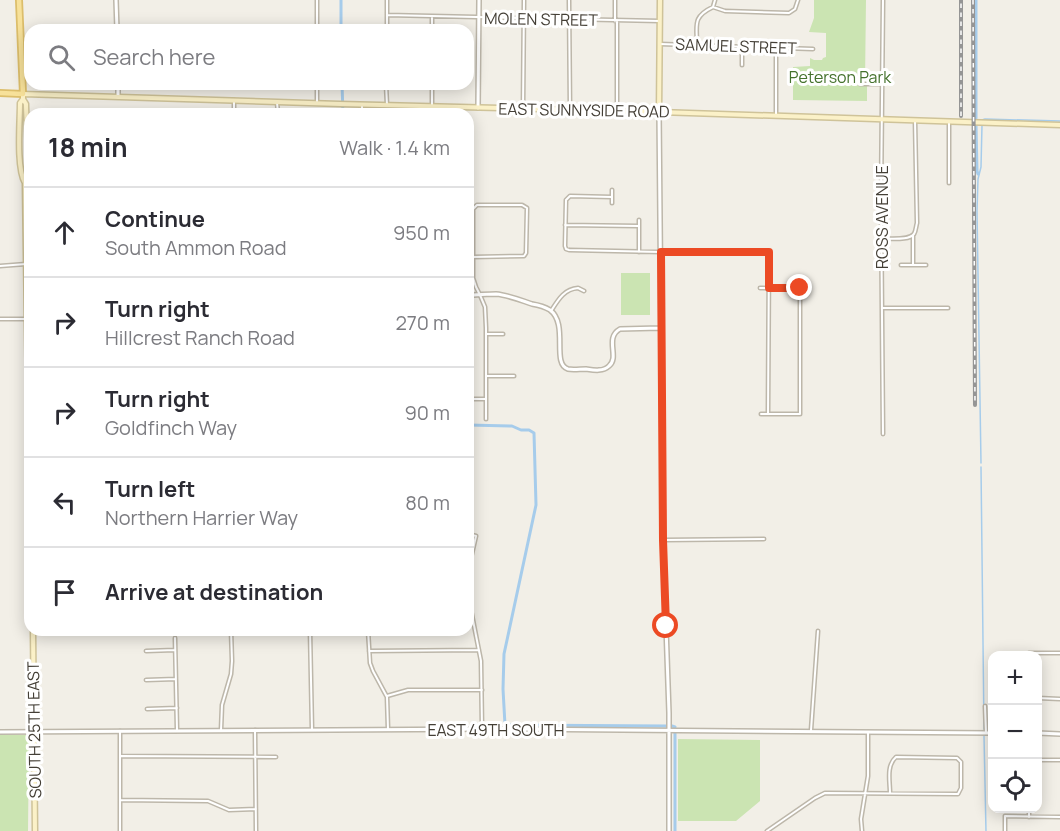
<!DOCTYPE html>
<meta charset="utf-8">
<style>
body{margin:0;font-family:Manrope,sans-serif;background:#f7f7f7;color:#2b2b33}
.controls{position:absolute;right:18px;bottom:18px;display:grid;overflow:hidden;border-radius:12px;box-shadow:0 3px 15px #0003}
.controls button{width:54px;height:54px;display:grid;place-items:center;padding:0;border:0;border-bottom:2px solid #e1e1e2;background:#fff;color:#2b2b33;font:30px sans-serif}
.stop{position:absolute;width:18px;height:18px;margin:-14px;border:4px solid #ec4a24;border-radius:50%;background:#fff}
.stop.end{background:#ec4a24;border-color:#fff;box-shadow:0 2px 6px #0008}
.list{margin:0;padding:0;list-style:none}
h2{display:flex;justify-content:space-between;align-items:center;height:78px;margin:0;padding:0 24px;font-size:26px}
h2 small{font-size:20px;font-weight:400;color:#7c7c81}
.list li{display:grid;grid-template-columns:39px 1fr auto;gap:18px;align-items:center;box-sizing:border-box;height:90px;padding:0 24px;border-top:2px solid #e1e1e2}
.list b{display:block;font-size:22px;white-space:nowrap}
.list p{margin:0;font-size:20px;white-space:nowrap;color:#7c7c81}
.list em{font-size:20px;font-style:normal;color:#7c7c81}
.icon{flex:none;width:33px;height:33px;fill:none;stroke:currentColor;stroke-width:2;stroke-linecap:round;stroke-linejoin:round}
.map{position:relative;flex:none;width:1060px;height:831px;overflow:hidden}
.search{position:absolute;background:#fff;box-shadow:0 3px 15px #0003;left:24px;top:24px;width:450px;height:66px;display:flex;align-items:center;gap:15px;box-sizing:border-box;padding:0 21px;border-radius:18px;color:#7c7c81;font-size:22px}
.panel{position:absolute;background:#fff;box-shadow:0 3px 15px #0003;left:24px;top:108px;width:450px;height:528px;border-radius:18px}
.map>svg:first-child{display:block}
.green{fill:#cbe4b2}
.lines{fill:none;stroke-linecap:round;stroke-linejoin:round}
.stream{stroke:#a6cceb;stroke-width:1.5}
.canal{stroke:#a6cceb;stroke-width:3}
.minor-casing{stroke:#bdb7aa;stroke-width:5}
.tertiary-casing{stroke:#bdb7aa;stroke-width:6}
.secondary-casing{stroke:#cfc399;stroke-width:7}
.primary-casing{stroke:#dcbe6b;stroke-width:8}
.minor{stroke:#fff;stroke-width:2}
.tertiary{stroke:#fff;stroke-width:3}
.secondary{stroke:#fbf1c8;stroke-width:4}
.primary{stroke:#f7e19a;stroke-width:4.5}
.rail-casing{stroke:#959595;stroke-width:4}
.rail{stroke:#fff;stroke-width:1.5;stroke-dasharray:4.5;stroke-linecap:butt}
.route{stroke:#ec4a24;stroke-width:8}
.labels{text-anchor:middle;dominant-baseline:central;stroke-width:6;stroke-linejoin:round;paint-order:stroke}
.street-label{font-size:16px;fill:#443f36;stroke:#fff}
.park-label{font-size:16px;fill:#45722d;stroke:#fff}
</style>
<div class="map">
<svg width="1060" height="831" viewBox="0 0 1060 831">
<rect width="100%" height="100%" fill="#f2efe7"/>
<path class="green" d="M814 0H866L865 82H867V101L793 100V67L810 66V58L814 60H822L823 58 826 57V33L809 32 814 18Z
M621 273H650V315H621Z
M0 735H29L28 831H0Z
M678 739 760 740V801L736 821H678Z"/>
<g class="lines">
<path class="stream" d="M982 120 985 119 1060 121
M981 463 977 211 978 179 981 167 982 125
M981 467 984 729
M984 736 986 831"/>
<path class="canal" d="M341 0V30
M976 0V118
M342 84 343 114
M976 125 977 171 978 174
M468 425 512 426 521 430H529L534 433 536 505 504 654 503 689 505 725 667 726
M672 726 675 727
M675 831V733"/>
<g class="minor-casing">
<path id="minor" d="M317 0V30
M569 0 570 110
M615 0V21
M883 0 881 199 883 434
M713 7 715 0
M387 15 660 21
M387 30V0
M432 30V18
M660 44 813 49
M697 45C697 25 692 17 713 7L725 11 789 13 795 9 798 0
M742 65V47
M386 84 387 105
M860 84H882
M234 100V114
M277 102 278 114
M317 103V84
M362 105V114
M432 106V84
M523 109 524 0
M617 111V21
M776 116V48
M949 122V183
M612 197 570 196 566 200 565 246 566 249 569 250 661 252H769L768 414
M612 203V190
M565 225 639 226
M913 235V265
M882 239C891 238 908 241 914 234 916 231 916 226 917 223L915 120
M639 252V220
M473 257 524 256 526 253 527 208 522 205H477L473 209V278L476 287 480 295 485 307 486 328V419
M901 265H926
M0 266 26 264
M760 288 800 289V414H761
M882 308H948
M551 311C558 300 564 289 578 288L584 291
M0 319H30
M486 334H503
M486 376H514
M468 399H486
M468 534 476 536 468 571
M663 540 764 539
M468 585 471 610 481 661 482 728
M310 630 312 730
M368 630 370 663 373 671 387 697 388 729
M175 638 177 730
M146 651 175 650
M369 651 479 650
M1029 656V653H1060
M146 680 176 679
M387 696 408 690H482
M1038 698 1060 699
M985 706 986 733
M147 709 177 708
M221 730 222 705 231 674 232 661 231 630
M255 730 256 831
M811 730 818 631
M120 731V831
M121 756 276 757
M1038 760H1060
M120 800 208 801 229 810 256 809
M1029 808V817
M767 831 815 798 825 793 958 794 961 788V762L957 758 896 757C886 766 890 781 890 793
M862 831 861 819 868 776V732
M1005 831V816L1060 817"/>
</g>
<g class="tertiary-casing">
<path id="tertiary" d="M116 0 117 30
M118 84V97
M478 108 479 0
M659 112 663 540 669 713V831
M468 295C477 295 487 294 496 294 508 295 520 300 532 304 538 305 545 307 550 310 569 324 551 364 568 369 573 370 580 369 586 369 593 370 603 372 609 366 620 357 604 338 620 329L660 328
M0 732 493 729 992 733
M1038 733 1060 734"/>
</g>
<g class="secondary-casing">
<path id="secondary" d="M23 99 20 103C20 122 16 168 25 183
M659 112 660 0
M30 535 25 183C31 167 26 123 26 104L23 99V94L340 104 659 112 1060 125
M33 630 35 831"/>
</g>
<g class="primary-casing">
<path id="primary" d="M0 93 23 94 19 0"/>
</g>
<use href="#minor" class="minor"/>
<use href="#tertiary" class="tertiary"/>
<use href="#secondary" class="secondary"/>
<use href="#primary" class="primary"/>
<g class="rail-casing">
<path id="rail" d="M973 0 975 405
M961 116V0"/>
</g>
<use href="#rail" class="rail"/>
</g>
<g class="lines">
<path class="route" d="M666 626 663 540 661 252H769V288H800"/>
</g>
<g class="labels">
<g class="street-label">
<text transform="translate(541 19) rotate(1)">MOLEN STREET</text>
<text transform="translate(736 46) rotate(2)">SAMUEL STREET</text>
<text transform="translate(584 110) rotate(1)">EAST SUNNYSIDE ROAD</text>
<text transform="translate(882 217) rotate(-90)">ROSS AVENUE</text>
<text transform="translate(34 730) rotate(-91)">SOUTH 25TH EAST</text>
<text x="496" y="730">EAST 49TH SOUTH</text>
</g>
<g class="park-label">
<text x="840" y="77">Peterson Park</text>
</g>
</g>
</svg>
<div class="controls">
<button>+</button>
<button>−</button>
<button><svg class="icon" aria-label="locate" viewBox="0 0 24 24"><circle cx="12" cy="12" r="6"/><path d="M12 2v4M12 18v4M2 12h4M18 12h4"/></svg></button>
</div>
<div class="stop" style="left:666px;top:626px"></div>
<div class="stop end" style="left:800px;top:288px"></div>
<div class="search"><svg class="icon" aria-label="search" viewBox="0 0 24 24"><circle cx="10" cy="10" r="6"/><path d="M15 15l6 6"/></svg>Search here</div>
<section class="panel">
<h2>18 min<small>Walk · 1.4 km</small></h2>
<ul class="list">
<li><svg class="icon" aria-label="ahead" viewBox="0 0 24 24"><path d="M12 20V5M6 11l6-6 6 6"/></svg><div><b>Continue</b><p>South Ammon Road</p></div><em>950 m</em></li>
<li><svg class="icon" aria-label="right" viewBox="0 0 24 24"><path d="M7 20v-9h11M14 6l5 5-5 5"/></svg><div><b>Turn right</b><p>Hillcrest Ranch Road</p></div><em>270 m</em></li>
<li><svg class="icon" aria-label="right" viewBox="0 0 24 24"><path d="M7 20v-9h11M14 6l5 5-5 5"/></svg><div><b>Turn right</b><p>Goldfinch Way</p></div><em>90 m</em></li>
<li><svg class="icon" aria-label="left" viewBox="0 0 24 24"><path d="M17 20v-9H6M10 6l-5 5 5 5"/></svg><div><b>Turn left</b><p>Northern Harrier Way</p></div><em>80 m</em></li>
<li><svg class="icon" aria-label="arrive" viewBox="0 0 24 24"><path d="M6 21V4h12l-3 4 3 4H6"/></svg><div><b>Arrive at destination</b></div></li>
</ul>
</section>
</div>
